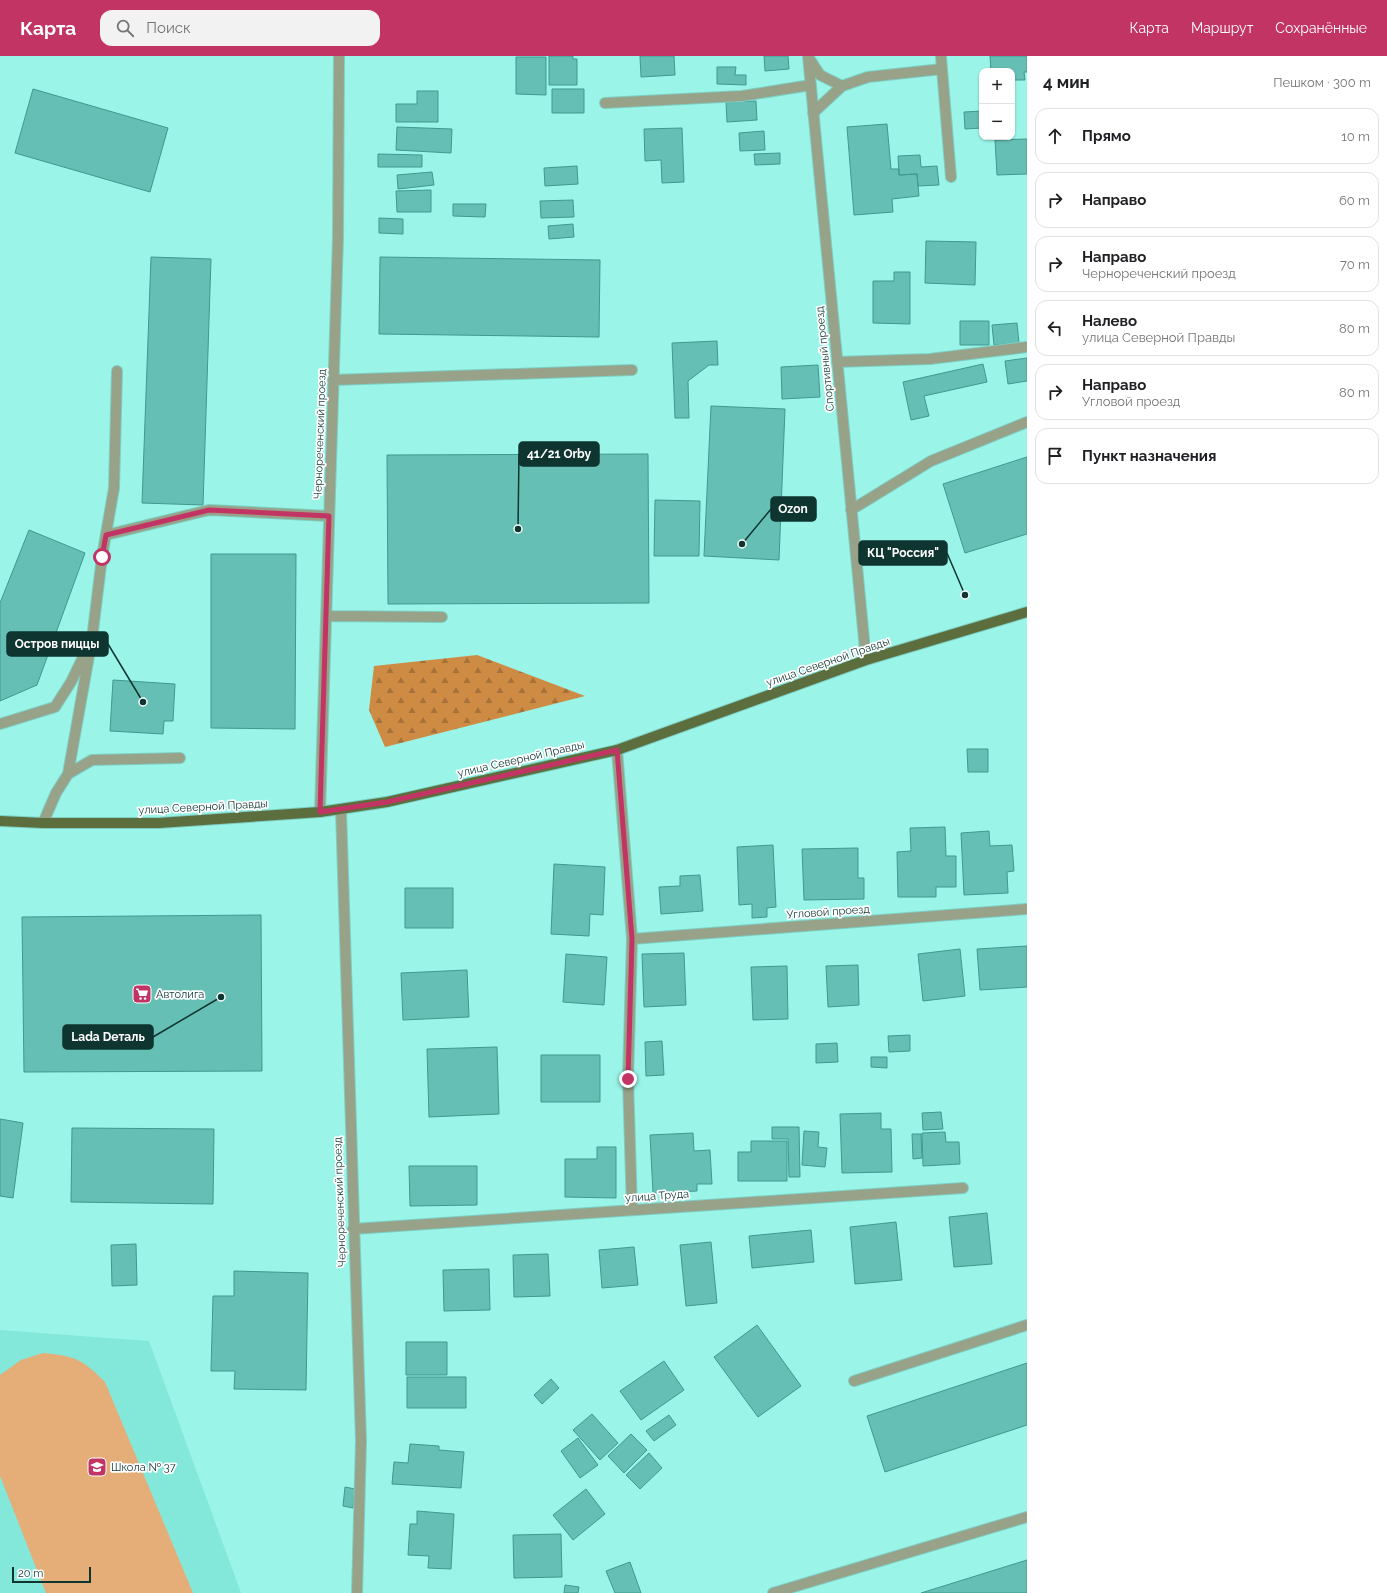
<!DOCTYPE html>
<html lang="ru">
<meta charset="utf-8">
<style>
body{margin:0;font-family:Raleway,sans-serif;background:#f2f2f2;color:#202124}
.controls{position:absolute;right:12px;top:12px;display:grid;overflow:hidden;border-radius:8px;box-shadow:0 1px 3px #0004}
.controls button{width:36px;height:36px;display:grid;place-items:center;padding:0;border:0;border-bottom:1px solid #e0e0e0;background:#fff;color:#202124;font:20px sans-serif}
.scale{position:absolute;left:12px;bottom:10px;width:79px;box-sizing:border-box;padding-left:4px;border:2px solid #0f3531;border-top:0;font-size:11px;line-height:14px;white-space:nowrap;color:#0f3531;-webkit-text-stroke:3px #fff;paint-order:stroke}
.stop{position:absolute;width:12px;height:12px;margin:-9px;border:3px solid #c13463;border-radius:50%;background:#fff}
.stop.end{background:#c13463;border-color:#fff;box-shadow:0 1px 4px #0008}
.list{margin:0;padding:0;list-style:none}
h2{display:flex;justify-content:space-between;align-items:center;height:52px;margin:0;padding:0 16px;font-size:17px}
h2 small{font-size:13px;font-weight:400;color:#757577}
.list li{display:grid;grid-template-columns:26px 1fr auto;gap:12px;align-items:center;box-sizing:border-box;height:56px;margin:0 8px 8px;padding:0 8px;border:1px solid #e0e0e0;border-radius:12px}
.list b{display:block;font-size:15px;white-space:nowrap}
.list p{margin:0;font-size:13px;white-space:nowrap;color:#757577}
.list em{font-size:13px;font-style:normal;color:#757577}
.icon{flex:none;width:22px;height:22px;fill:none;stroke:currentColor;stroke-width:2;stroke-linecap:round;stroke-linejoin:round}
.map{position:relative;flex:none;width:1027px;height:1537px;overflow:hidden}
header{display:flex;align-items:center;gap:24px;box-sizing:border-box;height:56px;padding:0 20px;background:#c13463;color:#fff}
header strong{font-size:19px}
nav{display:flex;gap:22px;margin-inline-start:auto;font-size:14px}
.search{width:280px;height:36px;background:#f2f2f2;display:flex;align-items:center;gap:10px;box-sizing:border-box;padding:0 14px;border-radius:12px;color:#757577;font-size:15px}
main{display:flex}
aside{flex:1;background:#fff}
.map>svg:first-child{display:block}
.built{fill:#83e7da}
.forest{fill:url(#forest-firs)}
.pitch{fill:#e5ae78}
.building{fill:#66bfb4;stroke:#3e998f}
.lines{fill:none;stroke-linecap:round;stroke-linejoin:round}
.minor-casing{stroke:#7ecec3;stroke-width:12}
.major-casing{stroke:#7ecec3;stroke-width:12}
.minor{stroke:#97a288;stroke-width:10}
.major{stroke:#5c6e3d;stroke-width:10}
.route{stroke:#c13463;stroke-width:5}
.labels{text-anchor:middle;dominant-baseline:central;stroke-width:3.5;stroke-linejoin:round;paint-order:stroke}
.street-label{font-size:11px;fill:#0f3531;stroke:#fff}
.poi-label{font-size:11px;fill:#0f3531;stroke:#fff;text-anchor:start}
.leader{fill:none;stroke:#0f3531;stroke-width:1.5}
.callout-dot{fill:#0f3531;stroke:#fff;stroke-width:1.5}
.callout{fill:#0f3531;stroke:#0f3531;stroke-width:1.5}
.callout-label{font-size:12px;text-anchor:middle;font-weight:bold;fill:#fff}
</style>
<header>
<strong>Карта</strong>
<div class="search"><svg class="icon" aria-label="search" viewBox="0 0 24 24"><circle cx="10" cy="10" r="6"/><path d="M15 15l6 6"/></svg>Поиск</div>
<nav><a>Карта</a><a>Маршрут</a><a>Сохранённые</a></nav>
</header>
<main>
<div class="map">
<svg width="1027" height="1537" viewBox="0 0 1027 1537">
<defs>
<pattern id="forest-firs" width="22" height="20" patternUnits="userSpaceOnUse"><rect width="22" height="20" fill="#ce8b43"/><path d="M5 1l3.5 6h-7zM16 11l3.5 6h-7z" fill="#a67239"/></pattern>
</defs>
<rect width="100%" height="100%" fill="#9af4e8"/>
<path class="built" d="M0 1274 149 1285 241 1537H0Z"/>
<path class="forest" d="M477 599 585 640 385 691 369 654 374 610Z"/>
<path class="pitch" d="M43 1297C75 1300 82 1303 105 1326L193 1537H46L0 1420V1319L21 1304Z"/>
<path class="building" d="M549 0H573V3H577V29H549Z
M640 0H674L675 19 641 21Z
M764 0H788L789 13 765 15Z
M990 0H1027V16H1024L1025 24H1012V15H991Z
M516 1H546V39L516 38Z
M717 11H736L735 19H746V29L717 28Z
M33 33 168 72 150 136 15 97Z
M552 33H584V57H552Z
M417 35H438V66H396V48H417Z
M756 45 757 64 727 66 726 46Z
M982 55V72L965 73 964 56Z
M887 68 891 113H899V119L917 118 919 140 892 143 893 156 854 159 847 71Z
M397 71 452 73 451 97 396 94Z
M682 72 684 126 662 127 661 104 645 105 644 73Z
M764 75 765 94 740 95 739 77Z
M1027 83V118L997 119 995 84Z
M780 97V108L755 109 754 98Z
M378 98 422 99V111H378Z
M920 99 921 111 937 110 939 129 918 130 917 118 899 119 898 100Z
M577 110 578 128 545 130 544 112Z
M432 116 434 129 398 133 397 119Z
M431 134V156H397L396 135Z
M573 144 574 161 541 162 540 145Z
M453 148H486L485 161 453 160Z
M379 162 403 163V178L379 177Z
M573 168 574 181 549 183 548 170Z
M926 185 976 186 975 229 925 227Z
M151 201 211 203 203 449 142 447Z
M380 201 600 204 599 281 379 278Z
M894 216H910V268L873 267V225H894Z
M960 265H989V289H960Z
M1017 267 1019 287 994 289 992 269Z
M717 285 718 309H709L688 325 689 362H675L672 287Z
M1027 302V325L1008 328 1005 305Z
M983 308 987 326 924 340 929 360 911 364 903 326Z
M818 309 820 341 782 343 781 311Z
M711 350 785 353 779 504 704 500Z
M648 398 649 547 388 548 387 399Z
M1027 401V478L965 497 943 428Z
M655 444 700 445 699 500H654Z
M29 474 85 497 37 629 0 645V547Z
M211 498H296L295 673 211 672Z
M113 624 175 628 173 665H164L163 678 110 675Z
M967 693H988V716H968Z
M945 771 946 800H956V831H936V841H898L897 796 911 795 910 772Z
M989 775 990 790 1012 789 1014 815 1007 816 1008 837 964 839 961 777Z
M773 789 776 851 767 852V861L752 862V848L739 849 737 791Z
M858 792V822H864V843L804 844 802 793Z
M554 808 605 811 603 859 590 858 589 880 551 878Z
M700 819 703 855 661 858 659 831 680 830V820Z
M405 832H453V872H405Z
M261 859 262 1015 24 1016 22 861Z
M1027 890V931L980 934 977 893Z
M960 893 965 940 923 945 918 898Z
M684 897 686 949 644 951 642 898Z
M566 898 607 901 604 949 563 946Z
M858 909 859 949 828 951 826 910Z
M787 910 788 963 753 964 751 911Z
M467 914 469 961 403 964 401 917Z
M910 979V995L889 996 888 980Z
M662 985 664 1019 646 1020 645 986Z
M837 987 838 1006 816 1007V988Z
M497 991 499 1058 429 1061 427 993Z
M541 999H600V1046H541Z
M871 1001H887V1012L871 1011Z
M941 1056 943 1073 923 1074 922 1057Z
M881 1057V1073H891L892 1116 842 1117 840 1058Z
M0 1063 23 1067 13 1142 0 1140Z
M772 1071H799L800 1121H789L788 1083H772Z
M72 1072 214 1073 213 1148 71 1146Z
M804 1075 819 1076 818 1091 827 1092 825 1111 802 1109Z
M945 1076 946 1086H959L960 1108 923 1110 922 1077Z
M693 1077 694 1095 710 1094 712 1128H697V1135L653 1137 650 1079Z
M912 1078H921L922 1102 913 1103Z
M751 1085H787V1125H738V1096H751Z
M597 1091H616V1142L565 1141V1103H597Z
M409 1110H477V1149L410 1150Z
M987 1157 992 1208 954 1211 949 1161Z
M896 1166 902 1224 855 1228 850 1171Z
M811 1174 814 1206 752 1212 749 1180Z
M711 1186 717 1247 686 1250 680 1189Z
M136 1188 137 1229 112 1230 111 1189Z
M634 1191 638 1229 602 1232 599 1194Z
M548 1198 550 1240 514 1241 513 1199Z
M489 1213 490 1254 444 1255 443 1214Z
M234 1215 308 1217 306 1334 234 1333 235 1315H211L213 1240H234Z
M757 1269 801 1330 758 1361 714 1301Z
M406 1286H447V1319H406Z
M664 1305 684 1334 641 1364 620 1335Z
M1027 1307V1369L885 1416 867 1360Z
M407 1321H466V1352H407Z
M551 1323 559 1332 542 1348 534 1339Z
M592 1358 618 1387 600 1404 573 1374Z
M669 1359 676 1369 654 1385 646 1375Z
M631 1378 647 1394 624 1417 608 1400Z
M578 1382 598 1409 580 1422 561 1395Z
M410 1388 439 1390V1394L464 1396 461 1432 392 1428 394 1406 408 1407Z
M649 1397 662 1412 640 1433 626 1419Z
M345 1431 355 1433 353 1452 343 1450Z
M586 1433 605 1458 573 1484 553 1459Z
M417 1455 454 1458 451 1513 428 1512 429 1500 408 1499 410 1468H417Z
M561 1478 562 1521 514 1522 513 1479Z
M1027 1504V1537H921Z
M630 1506 641 1537H615L606 1515Z
M565 1529 579 1531 578 1537H564Z"/>
<g class="lines">
<g class="minor-casing">
<path id="minor" d="M808 0 866 604
M941 0 942 13
M809 2 820 19 842 30
M605 47 742 40 811 29
M813 57 842 30 868 21 942 13 951 121
M837 306 930 303 1027 291
M333 324 632 314
M851 454 931 405 1027 366
M106 479 209 454 329 460
M326 560 442 561
M0 668 55 651 71 626 86 595
M617 694 632 883 628 1023 632 1154
M68 718 92 583 102 501 114 432 117 315
M341 754 361 1385 357 1537
M320 756 338 181 339 0
M43 767 56 737 68 718 92 704 180 702
M632 883 1027 853
M353 1173 963 1132
M854 1325 1027 1269
M773 1537 1027 1461"/>
</g>
<g class="major-casing">
<path id="major" d="M0 765 43 767H159L320 756 387 746 617 694 866 604 1027 556"/>
</g>
<use href="#minor" class="minor"/>
<use href="#major" class="major"/>
</g>
<g class="lines">
<path class="route" d="M102 501 106 479 209 454 329 460 320 756 387 746 617 694 632 883 628 1023"/>
</g>
<defs>
<g id="supermarket-square" transform="scale(1)"><rect x="-9" y="-9" width="18" height="18" rx="4" fill="#c13463" stroke="#fff"/><path d="M-6-5.5h2.5l.6 2H6L4.5 2H-2.5L-4.4-4H-6ZM-1.5 3.2a1.3 1.3 0 1 0 .1 0ZM3 3.2a1.3 1.3 0 1 0 .1 0Z" fill="#fff"/></g>
<g id="school-square" transform="scale(1)"><rect x="-9" y="-9" width="18" height="18" rx="4" fill="#c13463" stroke="#fff"/><path d="M0-5L7-2L0 1L-7-2ZM-4 1L0 2.5L4 1V4Q0 6-4 4Z" fill="#fff"/></g>
</defs>
<g fill-rule="evenodd">
<use href="#supermarket-square" x="142" y="938"/>
<use href="#school-square" x="97" y="1411"/>
</g>
<g class="labels">
<g class="street-label">
<text transform="translate(825 303) rotate(-96)">Спортивный проезд</text>
<text transform="translate(320 378) rotate(-88)">Чернореченский проезд</text>
<text transform="translate(828 606) rotate(-19)">улица Северной Правды</text>
<text transform="translate(521 703) rotate(-13)">улица Северной Правды</text>
<text transform="translate(203 751) rotate(-3)">улица Северной Правды</text>
<text transform="translate(828 856) rotate(-4)">Угловой проезд</text>
<text transform="translate(657 1140) rotate(-4)">улица Труда</text>
<text transform="translate(340 1146) rotate(-92)">Чернореченский проезд</text>
</g>
<g class="poi-label">
<text x="156" y="938">Автолига</text>
<text x="111" y="1411">Школа № 37</text>
</g>
</g>
<path class="leader" d="M518 473L519 398M742 488L771 453M965 539L947 497M143 646L108 588M221 941L153 981"/>
<g class="callout-dot">
<circle cx="518" cy="473" r="4"/>
<circle cx="742" cy="488" r="4"/>
<circle cx="965" cy="539" r="4"/>
<circle cx="143" cy="646" r="4"/>
<circle cx="221" cy="941" r="4"/>
</g>
<g class="callout">
<rect x="519" y="386" width="80" height="24" rx="4"/>
<rect x="771" y="441" width="45" height="24" rx="4"/>
<rect x="859" y="485" width="88" height="24" rx="4"/>
<rect x="7" y="576" width="101" height="24" rx="4"/>
<rect x="63" y="969" width="90" height="24" rx="4"/>
</g>
<g class="callout-label">
<text x="559" y="402">41/21 Orby</text>
<text x="793" y="457">Ozon</text>
<text x="903" y="501">КЦ "Россия"</text>
<text x="57" y="592">Остров пиццы</text>
<text x="108" y="985">Lada Dеталь</text>
</g>
</svg>
<div class="controls">
<button>+</button>
<button>−</button>
</div>
<div class="scale">20 m</div>
<div class="stop" style="left:102px;top:501px"></div>
<div class="stop end" style="left:628px;top:1023px"></div>
</div>
<aside>
<h2>4 мин<small>Пешком · 300 m</small></h2>
<ul class="list">
<li><svg class="icon" aria-label="ahead" viewBox="0 0 24 24"><path d="M12 20V5M6 11l6-6 6 6"/></svg><div><b>Прямо</b></div><em>10 m</em></li>
<li><svg class="icon" aria-label="right" viewBox="0 0 24 24"><path d="M7 20v-9h11M14 6l5 5-5 5"/></svg><div><b>Направо</b></div><em>60 m</em></li>
<li><svg class="icon" aria-label="right" viewBox="0 0 24 24"><path d="M7 20v-9h11M14 6l5 5-5 5"/></svg><div><b>Направо</b><p>Чернореченский проезд</p></div><em>70 m</em></li>
<li><svg class="icon" aria-label="left" viewBox="0 0 24 24"><path d="M17 20v-9H6M10 6l-5 5 5 5"/></svg><div><b>Налево</b><p>улица Северной Правды</p></div><em>80 m</em></li>
<li><svg class="icon" aria-label="right" viewBox="0 0 24 24"><path d="M7 20v-9h11M14 6l5 5-5 5"/></svg><div><b>Направо</b><p>Угловой проезд</p></div><em>80 m</em></li>
<li><svg class="icon" aria-label="arrive" viewBox="0 0 24 24"><path d="M6 21V4h12l-3 4 3 4H6"/></svg><div><b>Пункт назначения</b></div></li>
</ul>
</aside>
</main>
